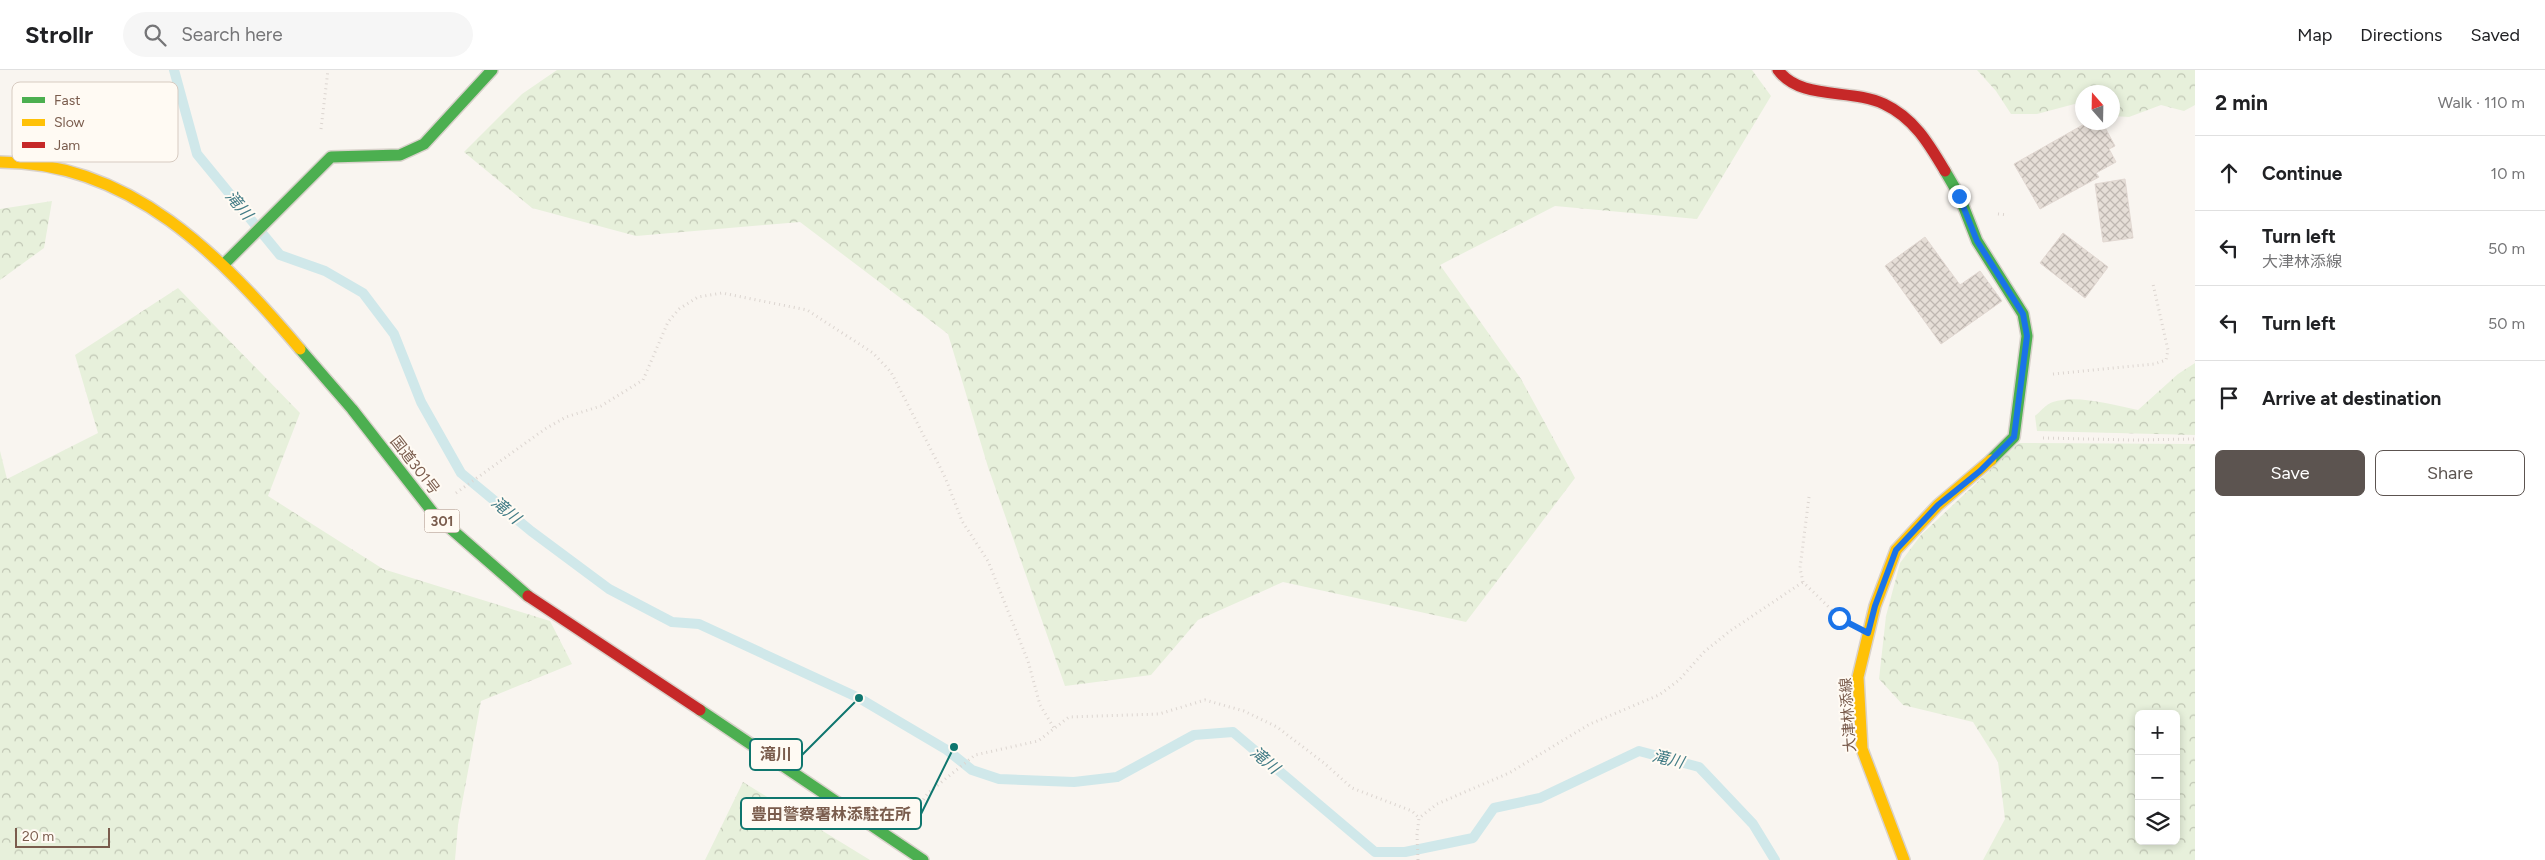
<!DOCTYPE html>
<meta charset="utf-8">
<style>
body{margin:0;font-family:Figtree,"Noto Sans JP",sans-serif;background:#f6f6f6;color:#202124}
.controls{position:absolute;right:15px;bottom:15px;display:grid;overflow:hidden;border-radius:8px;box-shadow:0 2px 8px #0003}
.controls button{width:45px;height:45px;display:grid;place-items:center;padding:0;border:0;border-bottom:1px solid #e0e0e0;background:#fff;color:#202124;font:25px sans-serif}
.compass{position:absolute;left:2075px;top:15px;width:45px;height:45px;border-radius:50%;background:#fff;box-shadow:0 2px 8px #0003;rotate:340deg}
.scale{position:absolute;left:15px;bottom:12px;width:95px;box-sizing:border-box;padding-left:5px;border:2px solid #7a5c4d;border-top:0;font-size:14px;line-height:18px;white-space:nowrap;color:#7a5c4d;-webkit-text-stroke:4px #fffaf3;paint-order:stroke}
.stop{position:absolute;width:15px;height:15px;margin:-11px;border:4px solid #1a73e8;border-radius:50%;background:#fff}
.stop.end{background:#1a73e8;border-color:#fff;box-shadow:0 1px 5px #0008}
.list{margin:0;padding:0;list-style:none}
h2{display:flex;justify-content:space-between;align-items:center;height:65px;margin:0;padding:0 20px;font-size:21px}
h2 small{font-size:16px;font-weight:400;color:#757577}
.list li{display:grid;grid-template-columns:32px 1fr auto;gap:15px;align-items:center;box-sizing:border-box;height:75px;padding:0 20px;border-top:1px solid #e0e0e0}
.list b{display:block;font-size:19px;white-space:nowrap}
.list p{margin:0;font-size:16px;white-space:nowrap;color:#757577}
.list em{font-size:16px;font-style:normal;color:#757577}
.actions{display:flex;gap:10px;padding:15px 20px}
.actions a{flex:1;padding:11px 0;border:1px solid #5c5450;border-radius:8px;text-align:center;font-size:18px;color:#5c5450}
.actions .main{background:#5c5450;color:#fff}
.icon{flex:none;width:28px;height:28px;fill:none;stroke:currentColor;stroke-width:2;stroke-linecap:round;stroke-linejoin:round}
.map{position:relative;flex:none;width:2195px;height:790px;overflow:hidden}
header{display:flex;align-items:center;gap:30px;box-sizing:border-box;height:70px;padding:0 25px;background:#fff;border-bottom:1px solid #e0e0e0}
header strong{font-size:24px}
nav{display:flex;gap:28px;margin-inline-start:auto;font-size:18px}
.search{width:350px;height:45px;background:#f6f6f6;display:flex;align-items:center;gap:12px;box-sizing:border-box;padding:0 18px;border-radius:28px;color:#757577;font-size:19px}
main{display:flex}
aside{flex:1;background:#fff}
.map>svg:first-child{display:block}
.forest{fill:url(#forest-crowns);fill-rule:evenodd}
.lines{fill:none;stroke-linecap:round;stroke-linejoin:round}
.stream{stroke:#d0e8ea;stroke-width:10}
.building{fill:url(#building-cross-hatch);stroke:#e2d8d2}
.fast-casing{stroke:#d9d2cb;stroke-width:14}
.slow-casing{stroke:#d9d2cb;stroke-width:14}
.jam-casing{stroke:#d9d2cb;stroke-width:14}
.path{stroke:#dcd5d0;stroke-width:3;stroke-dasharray:1 4;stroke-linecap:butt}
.fast{stroke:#4caf50;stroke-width:11}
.slow{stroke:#ffc107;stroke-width:11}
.jam{stroke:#c62828;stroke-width:11}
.route{stroke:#1a73e8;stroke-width:6}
.labels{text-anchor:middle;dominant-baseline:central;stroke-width:4;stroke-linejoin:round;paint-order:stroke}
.shield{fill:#fffaf3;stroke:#a28b7f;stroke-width:1}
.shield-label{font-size:14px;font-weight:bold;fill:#7a5c4d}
.street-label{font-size:15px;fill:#7a5c4d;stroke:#fffaf3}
.water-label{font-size:16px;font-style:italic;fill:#437c86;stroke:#fffaf3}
.key{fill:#fffaf3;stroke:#d7cbc1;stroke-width:1}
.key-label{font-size:14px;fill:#7a5c4d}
.leader{fill:none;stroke:#0f766e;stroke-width:2}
.callout-dot{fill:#0f766e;stroke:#fffaf3;stroke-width:2}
.callout{fill:#fffaf3;stroke:#0f766e;stroke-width:2}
.callout-label{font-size:16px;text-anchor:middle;font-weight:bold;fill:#7a5c4d}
</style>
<header>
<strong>Strollr</strong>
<div class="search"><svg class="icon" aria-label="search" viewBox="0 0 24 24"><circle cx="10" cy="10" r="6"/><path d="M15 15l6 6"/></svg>Search here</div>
<nav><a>Map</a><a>Directions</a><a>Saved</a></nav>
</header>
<main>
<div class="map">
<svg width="2195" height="790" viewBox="0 0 2195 790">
<defs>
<pattern id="forest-crowns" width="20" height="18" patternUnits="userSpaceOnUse" patternTransform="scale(1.25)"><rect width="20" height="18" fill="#e7f0db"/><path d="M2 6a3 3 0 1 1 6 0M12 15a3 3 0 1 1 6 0" fill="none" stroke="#c0c6b4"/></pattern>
<pattern id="building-cross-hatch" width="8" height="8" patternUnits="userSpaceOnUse" patternTransform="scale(1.25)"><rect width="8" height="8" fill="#e6ded7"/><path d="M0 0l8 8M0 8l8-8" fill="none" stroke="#bfb7b1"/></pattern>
</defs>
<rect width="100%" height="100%" fill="#f9f5f0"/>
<path class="forest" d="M557 0H1752L1771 26 1697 149 1555 136 1440 195 1521 309 1575 408 1466 552 1283 512 1198 550 1151 605 1065 616 988 397 948 264 800 152 636 166 532 138 464 82 522 24Z
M1977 0H2195V35L2184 41 2161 35 2129 47 2113 46 2112 22H2082V32L2037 44H2011L1996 21Z
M52 131 44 178 0 210V139Z
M178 218 300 343 268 426 383 499 550 551 572 594 481 631 458 755 455 790H0V381L7 409 98 363 75 285Z
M2195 293V365L2037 361 2035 346C2040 342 2046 334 2053 332 2076 324 2114 335 2138 340L2178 304Z
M2019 373 2195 374V790H1983L2005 749 1998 692 1973 652 1903 635 1879 609 1886 546 1900 493 1921 465ZM2139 644H2176V771H2139Z
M743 712 870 790H705Z"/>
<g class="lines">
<path class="stream" d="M174 0 197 84 280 185 325 201 363 223 394 264 421 332 461 403 531 461 609 519 672 552 699 554 859 628 947 680 972 700 999 709 1074 712 1117 707 1194 665 1233 662 1375 782H1405L1473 768 1494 738 1540 728 1639 681 1699 697 1753 754 1775 790"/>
</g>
<path class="building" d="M2088 52H2102L2115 76 2109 79 2116 92 2096 103 2099 107 2040 139 2014 94Z
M2125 109 2133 168 2103 172 2095 114Z
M2063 163 2108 197 2085 228 2040 193Z
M1925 167 1960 215 1980 201 2002 231 1941 274 1885 196Z"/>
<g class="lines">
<g class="fast-casing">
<path id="fast" d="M1945 101 1959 125 1977 171 2023 244 2027 266 2014 367 1991 390
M224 194 331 87 400 85 424 74 492 0
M300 279 352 339 434 444 528 526
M700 640 923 790"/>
</g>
<g class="slow-casing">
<path id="slow" d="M0 92C131 92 221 186 300 279
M1904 790 1862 679 1858 607 1875 536 1896 480 1938 435 1991 390"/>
</g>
<g class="jam-casing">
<path id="jam" d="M1778 0C1801 31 1851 18 1884 34 1914 48 1929 74 1945 101
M528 526 700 640"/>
</g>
<path class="path" d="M321 59 328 0
M1998 144 2008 145
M2053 304 2154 294 2166 290 2168 280 2153 214
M2043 368 2132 370 2195 369
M456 423 545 359 566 347 601 336 643 310 668 252 679 239 698 227 722 223 807 240 873 283 891 302 945 407 962 451 988 491 1028 591 1040 635 1054 658
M1809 427 1800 498 1803 512 1841 549
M912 746 928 723 975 685 1038 671 1069 647 1159 644 1205 630 1244 641 1277 657 1324 693 1352 718 1412 741 1419 748
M1418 790 1417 765 1419 748 1437 734 1509 703 1590 654 1659 625 1679 610 1705 581 1730 561 1803 512"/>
<use href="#fast" class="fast"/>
<use href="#slow" class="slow"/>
<use href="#jam" class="jam"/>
</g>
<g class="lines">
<path class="route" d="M1839 548 1868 563 1875 536 1896 480 1938 435 1980 401 2014 367 2027 266 2023 244 1977 171 1959 126"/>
</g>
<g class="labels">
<rect class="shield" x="424.5" y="439.5" width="35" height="23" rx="4"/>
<g class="shield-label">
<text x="442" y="451">301</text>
</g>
<g class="street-label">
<text transform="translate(415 395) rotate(52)">国道301号</text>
<text transform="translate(1848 645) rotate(-94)">大津林添線</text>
</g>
<g class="water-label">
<text transform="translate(239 135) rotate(50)">滝川</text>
<text transform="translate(506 440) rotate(40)">滝川</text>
<text transform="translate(1668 689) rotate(14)">滝川</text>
<text transform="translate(1265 690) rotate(40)">滝川</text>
</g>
</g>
<rect x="12" y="12" width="166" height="80" rx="8" class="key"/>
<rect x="22" y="27" width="23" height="6" fill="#4caf50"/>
<rect x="22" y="49" width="23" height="7" fill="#ffc107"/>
<rect x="22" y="72" width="23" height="6" fill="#c62828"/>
<g class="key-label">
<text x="54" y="35">Fast</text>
<text x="54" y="57">Slow</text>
<text x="54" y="80">Jam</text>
</g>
<path class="leader" d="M859 628L802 685M954 677L921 744"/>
<g class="callout-dot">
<circle cx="859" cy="628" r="5"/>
<circle cx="954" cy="677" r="5"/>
</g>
<g class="callout">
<rect x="750" y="669" width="52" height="31" rx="5"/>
<rect x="741" y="728" width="180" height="31" rx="5"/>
</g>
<g class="callout-label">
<text x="776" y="690">滝川</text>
<text x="831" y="750">豊田警察署林添駐在所</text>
</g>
</svg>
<div class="controls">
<button>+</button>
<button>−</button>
<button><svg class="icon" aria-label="layers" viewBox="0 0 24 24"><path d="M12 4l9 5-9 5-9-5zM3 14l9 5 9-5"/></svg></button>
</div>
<svg class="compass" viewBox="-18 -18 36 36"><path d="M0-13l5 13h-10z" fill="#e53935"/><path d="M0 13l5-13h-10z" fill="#757577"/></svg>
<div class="scale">20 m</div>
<div class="stop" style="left:1839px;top:548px"></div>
<div class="stop end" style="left:1959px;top:126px"></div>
</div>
<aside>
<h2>2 min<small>Walk · 110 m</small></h2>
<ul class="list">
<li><svg class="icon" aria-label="ahead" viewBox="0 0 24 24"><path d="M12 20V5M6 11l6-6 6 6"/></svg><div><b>Continue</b></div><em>10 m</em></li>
<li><svg class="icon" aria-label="left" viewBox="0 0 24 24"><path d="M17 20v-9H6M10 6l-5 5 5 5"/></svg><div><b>Turn left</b><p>大津林添線</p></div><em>50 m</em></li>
<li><svg class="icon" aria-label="left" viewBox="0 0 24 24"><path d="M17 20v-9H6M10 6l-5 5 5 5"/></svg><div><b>Turn left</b></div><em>50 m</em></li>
<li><svg class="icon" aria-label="arrive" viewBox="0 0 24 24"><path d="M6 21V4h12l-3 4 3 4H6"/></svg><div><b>Arrive at destination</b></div></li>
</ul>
<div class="actions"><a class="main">Save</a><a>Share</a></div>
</aside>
</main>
